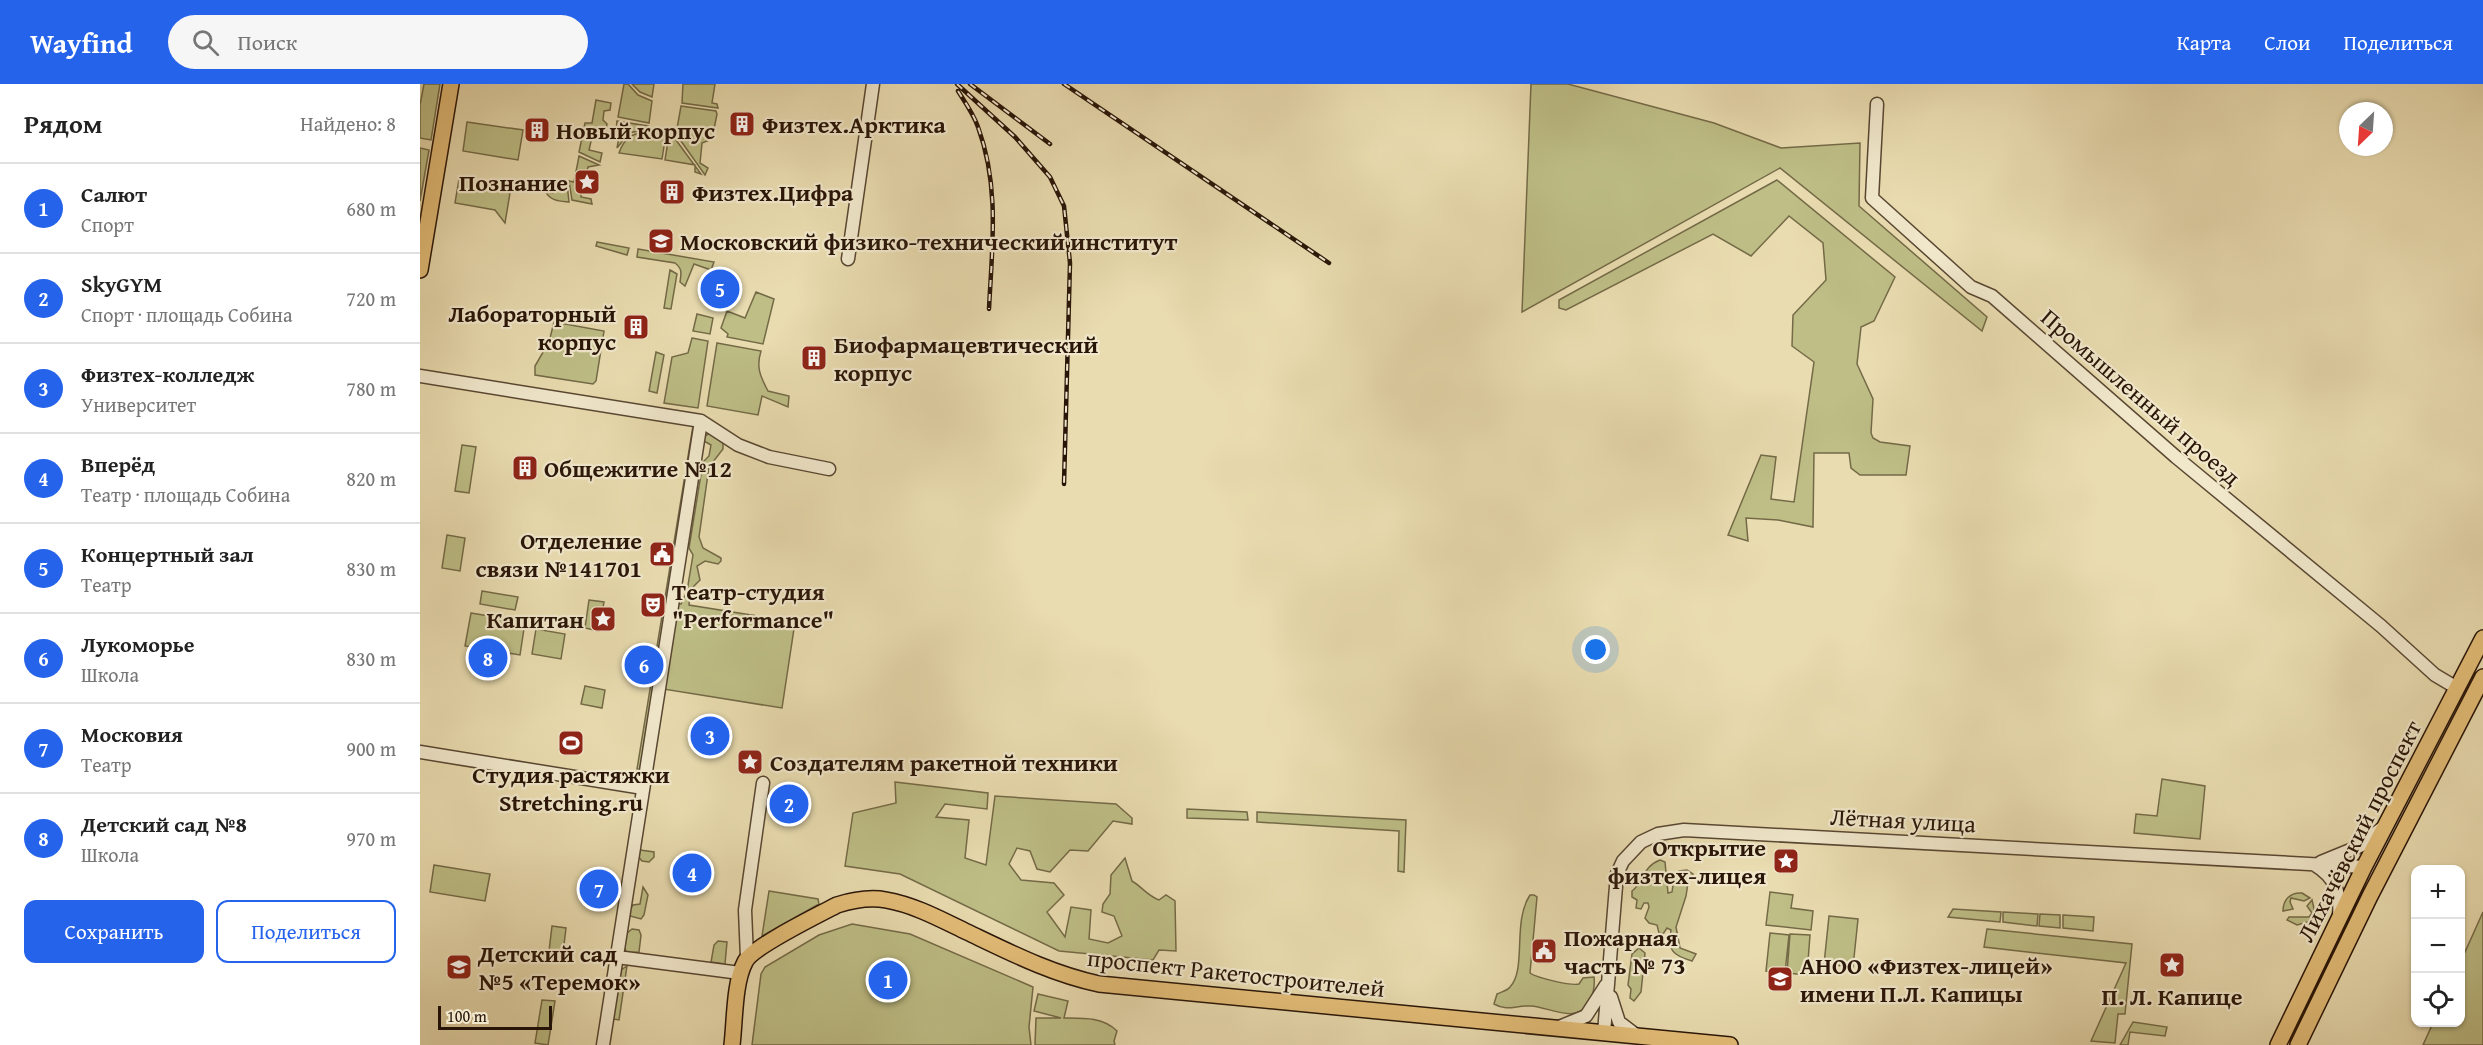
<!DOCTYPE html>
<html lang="ru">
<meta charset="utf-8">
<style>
body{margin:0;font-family:"Gentium Book Plus",serif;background:#f6f6f6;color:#222}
.controls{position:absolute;right:18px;bottom:18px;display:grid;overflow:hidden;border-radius:12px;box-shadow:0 2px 4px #0004}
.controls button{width:54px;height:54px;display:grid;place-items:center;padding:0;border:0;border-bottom:2px solid #e0e0e0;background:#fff;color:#222;font:30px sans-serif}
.compass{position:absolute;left:1919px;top:18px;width:54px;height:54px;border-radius:50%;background:#fff;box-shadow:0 2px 4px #0004;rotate:205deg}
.scale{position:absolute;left:18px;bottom:15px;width:114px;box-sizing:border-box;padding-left:6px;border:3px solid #291508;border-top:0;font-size:16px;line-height:21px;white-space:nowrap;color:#291508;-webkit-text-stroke:4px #f1e8cc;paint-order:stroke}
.you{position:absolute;left:1176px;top:566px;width:21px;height:21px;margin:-15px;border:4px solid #fff;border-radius:50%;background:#1a73e8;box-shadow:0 0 0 9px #1a73e833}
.badge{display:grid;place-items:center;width:39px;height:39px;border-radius:50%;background:#2563eb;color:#fff;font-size:20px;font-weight:700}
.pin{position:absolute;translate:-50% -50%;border:3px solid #fff;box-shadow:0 2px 6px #0006}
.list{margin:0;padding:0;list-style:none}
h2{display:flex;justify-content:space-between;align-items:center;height:78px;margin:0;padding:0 24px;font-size:26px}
h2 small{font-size:20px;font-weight:400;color:#767676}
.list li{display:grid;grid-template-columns:39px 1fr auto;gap:18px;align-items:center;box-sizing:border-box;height:90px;padding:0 24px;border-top:2px solid #e0e0e0}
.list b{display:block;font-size:22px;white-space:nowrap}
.list p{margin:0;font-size:20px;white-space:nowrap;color:#767676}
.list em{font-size:20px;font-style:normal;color:#767676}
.actions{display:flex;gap:12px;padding:18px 24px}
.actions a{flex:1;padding:14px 0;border:2px solid #2563eb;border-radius:12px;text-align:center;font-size:21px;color:#2563eb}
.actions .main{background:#2563eb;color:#fff}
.icon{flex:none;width:33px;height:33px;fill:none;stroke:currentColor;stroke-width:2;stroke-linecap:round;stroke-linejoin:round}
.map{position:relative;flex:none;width:2063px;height:961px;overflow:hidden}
header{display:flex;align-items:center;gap:36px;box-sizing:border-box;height:84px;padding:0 30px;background:#2563eb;color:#fff}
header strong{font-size:28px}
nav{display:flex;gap:33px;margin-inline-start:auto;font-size:21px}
.search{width:420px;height:54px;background:#f6f6f6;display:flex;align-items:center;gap:15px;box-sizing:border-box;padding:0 21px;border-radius:33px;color:#767676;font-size:22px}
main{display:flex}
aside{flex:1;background:#fff}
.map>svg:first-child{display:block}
.green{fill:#bebe86;stroke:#746a47;stroke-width:1.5}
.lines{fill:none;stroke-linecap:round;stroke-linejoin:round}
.minor-casing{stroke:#594732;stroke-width:15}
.major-casing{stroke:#291508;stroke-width:18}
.minor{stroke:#f1e8cc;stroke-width:12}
.major{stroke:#e4be78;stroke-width:15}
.rail-casing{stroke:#291508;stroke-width:4.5}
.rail{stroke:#f1e8cc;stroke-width:2;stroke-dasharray:7;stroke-linecap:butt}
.labels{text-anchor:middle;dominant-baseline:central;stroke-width:4.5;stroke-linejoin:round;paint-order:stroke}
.poi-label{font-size:24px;font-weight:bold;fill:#291508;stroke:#f1e8cc;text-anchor:start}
.street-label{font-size:24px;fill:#291508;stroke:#f1e8cc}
</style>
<header>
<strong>Wayfind</strong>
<div class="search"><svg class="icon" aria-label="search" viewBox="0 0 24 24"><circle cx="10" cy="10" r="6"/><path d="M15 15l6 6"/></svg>Поиск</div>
<nav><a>Карта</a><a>Слои</a><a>Поделиться</a></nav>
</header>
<main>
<aside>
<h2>Рядом<small>Найдено: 8</small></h2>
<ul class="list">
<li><span class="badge">1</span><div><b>Салют</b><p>Спорт</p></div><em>680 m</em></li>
<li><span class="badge">2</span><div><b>SkyGYM</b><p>Спорт · площадь Собина</p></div><em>720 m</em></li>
<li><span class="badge">3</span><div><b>Физтех-колледж</b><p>Университет</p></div><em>780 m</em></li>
<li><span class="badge">4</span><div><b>Вперёд</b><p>Театр · площадь Собина</p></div><em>820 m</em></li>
<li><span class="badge">5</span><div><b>Концертный зал</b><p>Театр</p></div><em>830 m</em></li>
<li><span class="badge">6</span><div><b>Лукоморье</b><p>Школа</p></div><em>830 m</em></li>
<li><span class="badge">7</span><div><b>Московия</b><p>Театр</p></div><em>900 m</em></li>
<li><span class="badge">8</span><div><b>Детский сад №8</b><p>Школа</p></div><em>970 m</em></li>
</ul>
<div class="actions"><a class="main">Сохранить</a><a>Поделиться</a></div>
</aside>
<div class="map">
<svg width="2063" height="961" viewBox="0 0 2063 961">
<rect width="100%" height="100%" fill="#e9dcb0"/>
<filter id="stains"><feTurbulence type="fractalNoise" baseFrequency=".00333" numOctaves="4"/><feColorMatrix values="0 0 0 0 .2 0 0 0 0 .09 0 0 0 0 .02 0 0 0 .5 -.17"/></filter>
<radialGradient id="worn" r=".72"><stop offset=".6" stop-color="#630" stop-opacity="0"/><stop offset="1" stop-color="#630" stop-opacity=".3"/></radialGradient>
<path class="green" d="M4 0H20L11 56 0 54V21Z
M204 0H208L218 11 232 17 229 39 198 33Z
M212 0H234L232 13 220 8Z
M263 0H295L292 19 297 20 298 24 262 19Z
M1111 0H1148L1294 39 1361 64 1440 59 1439 122 1567 233 1562 247 1360 84 1102 228Z
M176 16 191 19 190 26 184 27 183 36 187 40 184 55 172 53 169 66 182 69 180 78 159 68 165 39H172Z
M261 22 296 27 297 30 292 55 282 59 280 79 288 84 285 91 256 50Z
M197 37 228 42V45L209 49 197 64 200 48 196 46Z
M47 38 103 46 98 76 43 67Z
M229 48 246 50 242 75 199 69C204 54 213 48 229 48Z
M249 51 253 52 281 90 275 88V81L245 76Z
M0 64 9 66 0 117Z
M159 72 179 81 168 83 161 109V113L171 115 172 120 152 116 149 97 154 98Z
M39 95 85 103V108L90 109 85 139 75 126 35 119Z
M1357 96 1475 193 1454 237 1441 243 1437 280 1453 315 1451 349 1453 354 1460 358 1490 362 1486 391H1440L1431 384 1429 369H1394L1393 443 1358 436 1326 434 1328 457 1308 451 1341 371 1356 373 1351 415 1374 418 1394 278 1372 262 1373 231 1406 196 1403 159 1369 132 1331 172 1293 150 1146 226 1139 224V216Z
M147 100 149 118C140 117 130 117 126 108L133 109 134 103 145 105Z
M177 158 209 164 207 171 176 162Z
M218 165 294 178 291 186 274 180 265 202 260 198C261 190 263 185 255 179L217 173Z
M250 186 257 190 251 225 244 224Z
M336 208 354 215 343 260 307 253 308 250 301 244 307 227 325 234Z
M277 230 293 234 290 250 273 247Z
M134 238 184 247 176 297 173 300 115 291V282L129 258Z
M272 254 288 257 278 324 244 319 252 273 268 269Z
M297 259 341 267C336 283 340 292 348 307L369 312 368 323 342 312 338 331 287 322Z
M236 268 244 271 237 309 229 307Z
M273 342 276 347 223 686 217 685Z
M290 349 303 358V365L289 383 279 453 283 464 301 474V477L298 480 285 477 277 482 280 496 270 506 269 521 375 538 362 624 243 605 258 520H261L267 507 273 471 269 464 283 378 289 372 291 361 284 357 285 352Z
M42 361 56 363 49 409 35 407Z
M27 451 45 454 40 487 22 484Z
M62 507 98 513 95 526 60 520Z
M169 516 184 518 179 547 165 544Z
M51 529 105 538 100 571 45 562Z
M116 545 145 550 141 575 112 570Z
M165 602 185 606 182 624 161 620Z
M1742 695 1785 702 1780 755 1714 749 1716 730 1737 732Z
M475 698 568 709 567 725 525 720 516 733 549 736 545 774 566 781 575 712 696 720 712 734V740L693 737 668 767 650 766 630 788 617 785 610 767 597 764 589 780 601 796 634 799 644 811 627 828 645 853 651 823 671 826 669 855 688 859 702 852 694 832 682 828 683 820 690 810 691 791 705 774 712 797C722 803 728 812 739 816L746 811 755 817 756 867 739 866 733 876 639 867 480 790 425 782 433 729 476 719Z
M767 725 827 728 828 736 767 734Z
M837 728 986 736 984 788 978 787 979 747 837 738Z
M220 766 234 768V773L229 778 222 777 218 772Z
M1240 776 1245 778 1248 809 1252 808 1254 794 1259 787 1267 786 1273 790 1268 799 1266 812 1256 843 1260 864 1276 870 1272 877C1252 871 1248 867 1251 846L1247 844 1243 850 1239 849 1237 841 1229 839 1225 834 1229 823 1228 819H1224L1221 825 1216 824 1217 816 1212 813V807C1225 797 1222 783 1240 776Z
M14 781 70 790 65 817 10 808Z
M223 803 228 811 224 831 221 835 210 832V825L213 821 220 820Z
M349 807 398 815 399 820 342 852Z
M1350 808 1373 811 1371 824 1393 827 1391 846 1346 841Z
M1882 809 1890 814 1884 817 1871 814 1870 818 1873 825 1863 827C1863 816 1870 808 1882 809Z
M1110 811H1114L1117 813 1110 889C1117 894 1151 902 1159 900L1163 894 1174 893C1175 902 1173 912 1168 920 1156 940 1129 923 1111 922 1096 921 1088 928 1074 920L1077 910C1081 908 1087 907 1090 903 1107 885 1092 838 1110 811Z
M1892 816 1895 829 1888 838 1877 841 1867 836 1869 833H1889L1892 829 1887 822Z
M1533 825 1581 828 1580 838 1528 833Z
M1583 828 1618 830 1617 842 1583 838Z
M2063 828V961H2003L2013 939 2040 938 2041 877Z
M1620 830 1640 831V844L1619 842Z
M1643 831 1674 833 1673 847 1643 844Z
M1409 832 1438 835 1433 883 1404 880Z
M432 840 490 850 613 903 609 943 611 961H332L341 890 345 883 399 851Z
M132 842 146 844 143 869 129 867Z
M212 845 219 846 221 851 219 868 207 869 204 863 206 850Z
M1567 845 1712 860 1705 930H1698L1695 959 1671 957 1706 879 1564 863Z
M1350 849 1369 851 1365 889 1346 887Z
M1370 850 1390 851 1387 891 1367 889Z
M298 857 307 858 305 880 291 878 294 861Z
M1219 864 1225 869 1221 908 1214 917 1210 914 1211 905 1208 901 1212 870Z
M207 882 199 936 193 935 201 886Z
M618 910 648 917 644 934C663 934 683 933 697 947L694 957 695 961H615L616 934H641L614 927Z
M122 916 135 917 128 961 115 959Z
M1713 938 1747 943 1745 952 1710 948 1708 961H1700Z"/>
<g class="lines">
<g class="minor-casing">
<path id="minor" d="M1457 20 1452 114 1551 203 1572 212 1756 373 1961 542 2015 591 2037 604
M428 175 453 0
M0 292 281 337 318 361 349 373 409 385
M0 668 223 704
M1901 778 1940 762 1961 745
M1895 781C1915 793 1921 809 1919 832
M197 873 320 889
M327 874 325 826 343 699
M1191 913 1199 938 1216 951
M1139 943 1166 932 1186 901
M1184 949 1197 790 1203 777 1221 758 1238 750 1264 746 1944 783
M183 961 281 337"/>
</g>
<g class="major-casing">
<path id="major" d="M0 186 31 0
M312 961C315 936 314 899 325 878 332 863 400 830 417 821 433 816 450 813 466 816 495 821 522 836 547 848 591 869 632 890 679 900L1310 961
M1858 961 1944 783 2063 554
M1878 961 1950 812 2063 593"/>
</g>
<use href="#minor" class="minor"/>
<use href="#major" class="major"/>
<g class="rail-casing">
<path id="rail" d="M537 0 595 53 630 93 644 122 650 179 644 400
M550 0 630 60
M644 0 909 179
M538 7C545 18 554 31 558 43 580 103 572 163 569 225"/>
</g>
<use href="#rail" class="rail"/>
</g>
<defs>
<g id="building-square" transform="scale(1.35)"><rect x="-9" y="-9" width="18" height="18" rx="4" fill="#8f2418" stroke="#f1e8cc"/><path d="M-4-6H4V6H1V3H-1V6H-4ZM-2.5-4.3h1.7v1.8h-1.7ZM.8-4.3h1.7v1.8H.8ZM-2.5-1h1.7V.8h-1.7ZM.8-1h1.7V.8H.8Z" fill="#fff"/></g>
<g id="sight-square" transform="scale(1.35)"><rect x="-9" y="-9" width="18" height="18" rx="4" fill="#8f2418" stroke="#f1e8cc"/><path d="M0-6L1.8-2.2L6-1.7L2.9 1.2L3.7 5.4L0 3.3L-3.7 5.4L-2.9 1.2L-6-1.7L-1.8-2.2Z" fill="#fff"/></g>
<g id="university-square" transform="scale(1.35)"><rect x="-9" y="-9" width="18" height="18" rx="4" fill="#8f2418" stroke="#f1e8cc"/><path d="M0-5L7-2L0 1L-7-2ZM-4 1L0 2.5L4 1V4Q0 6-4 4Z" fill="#fff"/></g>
<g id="civic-square" transform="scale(1.35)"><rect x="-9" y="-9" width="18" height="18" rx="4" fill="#8f2418" stroke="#f1e8cc"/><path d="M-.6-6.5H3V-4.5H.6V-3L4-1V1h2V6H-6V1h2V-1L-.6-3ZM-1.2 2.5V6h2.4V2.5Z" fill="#fff"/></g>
<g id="theatre-square" transform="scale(1.35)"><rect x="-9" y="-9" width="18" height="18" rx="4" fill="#8f2418" stroke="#f1e8cc"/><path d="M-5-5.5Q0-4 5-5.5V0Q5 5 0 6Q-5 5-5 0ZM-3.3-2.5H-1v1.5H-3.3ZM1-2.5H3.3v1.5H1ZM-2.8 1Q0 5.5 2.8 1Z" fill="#fff"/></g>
<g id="stadium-square" transform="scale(1.35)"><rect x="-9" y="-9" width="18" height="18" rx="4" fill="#8f2418" stroke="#f1e8cc"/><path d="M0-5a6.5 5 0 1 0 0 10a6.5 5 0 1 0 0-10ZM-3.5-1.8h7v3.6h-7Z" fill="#fff"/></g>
<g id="school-square" transform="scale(1.35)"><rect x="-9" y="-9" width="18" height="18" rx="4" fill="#8f2418" stroke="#f1e8cc"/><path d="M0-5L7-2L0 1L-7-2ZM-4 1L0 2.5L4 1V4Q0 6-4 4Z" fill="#fff"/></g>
</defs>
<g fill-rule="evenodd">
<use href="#building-square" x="322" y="40"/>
<use href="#building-square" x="117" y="46"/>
<use href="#sight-square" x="167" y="98"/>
<use href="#building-square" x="252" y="108"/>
<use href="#university-square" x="241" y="157"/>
<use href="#building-square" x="216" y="243"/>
<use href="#building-square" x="394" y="274"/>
<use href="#building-square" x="105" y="384"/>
<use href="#civic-square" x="242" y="470"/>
<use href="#theatre-square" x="233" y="521"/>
<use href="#sight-square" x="183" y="535"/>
<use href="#stadium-square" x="151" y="659"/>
<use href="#sight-square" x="330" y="678"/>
<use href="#sight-square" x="1366" y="777"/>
<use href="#civic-square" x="1124" y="867"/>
<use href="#sight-square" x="1752" y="881"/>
<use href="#school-square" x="39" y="883"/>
<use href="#school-square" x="1360" y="895"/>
</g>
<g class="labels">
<g class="poi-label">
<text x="342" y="40">Физтех.Арктика</text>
<text x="136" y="46">Новый корпус</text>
<text x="148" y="98" text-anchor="end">Познание</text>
<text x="272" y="108">Физтех.Цифра</text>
<text x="260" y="157">Московский физико-технический институт</text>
<text x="196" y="229" text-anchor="end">Лабораторный<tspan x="196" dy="28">корпус</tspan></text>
<text x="414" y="260">Биофармацевтический<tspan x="414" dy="28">корпус</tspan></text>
<text x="124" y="384">Общежитие №12</text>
<text x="222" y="456" text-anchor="end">Отделение<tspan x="222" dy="28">связи №141701</tspan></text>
<text x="252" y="507">Театр-студия<tspan x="252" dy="28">"Performance"</tspan></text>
<text x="164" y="535" text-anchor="end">Капитан</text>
<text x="350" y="678">Создателям ракетной техники</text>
<text x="151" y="690" text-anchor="middle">Студия растяжки<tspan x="151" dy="28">Stretching.ru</tspan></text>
<text x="1346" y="763" text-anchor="end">Открытие<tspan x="1346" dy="28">физтех-лицея</tspan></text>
<text x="1144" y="853">Пожарная<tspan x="1144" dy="28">часть № 73</tspan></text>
<text x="58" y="869">Детский сад<tspan x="58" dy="28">№5 «Теремок»</tspan></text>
<text x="1380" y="881">АНОО «Физтех-лицей»<tspan x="1380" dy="28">имени П.Л. Капицы</tspan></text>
<text x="1752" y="912" text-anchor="middle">П. Л. Капице</text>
</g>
<g class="street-label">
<text transform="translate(1721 313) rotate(41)">Промышленный проезд</text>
<text transform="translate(1483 736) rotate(3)">Лётная улица</text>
<text transform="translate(1939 747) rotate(-63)">Лихачёвский проспект</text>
<text transform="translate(816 889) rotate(6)">проспект Ракетостроителей</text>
</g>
</g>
<rect width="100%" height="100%" filter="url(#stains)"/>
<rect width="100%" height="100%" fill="url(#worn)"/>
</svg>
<div class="controls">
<button>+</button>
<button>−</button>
<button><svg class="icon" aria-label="locate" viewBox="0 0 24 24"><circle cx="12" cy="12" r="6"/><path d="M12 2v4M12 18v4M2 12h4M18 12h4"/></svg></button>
</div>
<svg class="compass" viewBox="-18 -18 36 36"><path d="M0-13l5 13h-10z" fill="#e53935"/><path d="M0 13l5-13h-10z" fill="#767676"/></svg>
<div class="scale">100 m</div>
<div class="you"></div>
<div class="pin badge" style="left:468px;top:896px">1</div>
<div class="pin badge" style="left:369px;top:720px">2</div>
<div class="pin badge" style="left:290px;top:652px">3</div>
<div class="pin badge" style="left:272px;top:789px">4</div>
<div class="pin badge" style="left:300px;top:205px">5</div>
<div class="pin badge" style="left:224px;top:581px">6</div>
<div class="pin badge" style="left:179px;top:805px">7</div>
<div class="pin badge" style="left:68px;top:574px">8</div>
</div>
</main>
